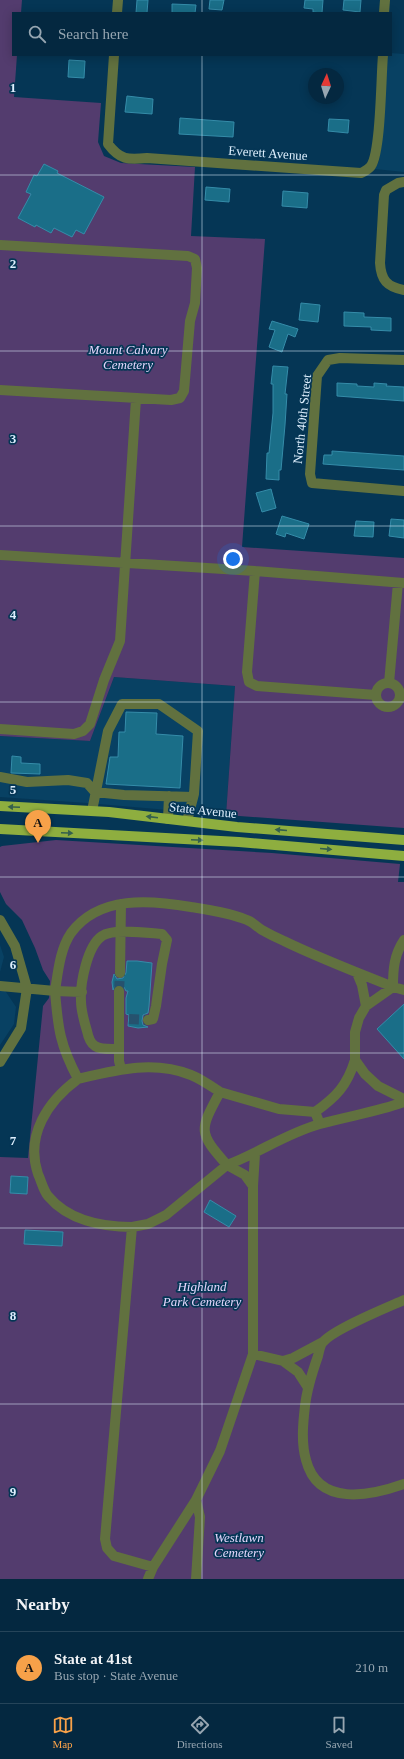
<!DOCTYPE html>
<meta charset="utf-8">
<style>
body{margin:0;font-family:"Times New Roman",serif;background:#0d3047;color:#f1f3f6}
.compass{position:absolute;left:308px;top:68px;width:36px;height:36px;border-radius:50%;background:#042840;box-shadow:0 2px 10px #0003;rotate:4deg}
.you{position:absolute;left:233px;top:559px;width:14px;height:14px;margin:-10px;border:3px solid #fff;border-radius:50%;background:#1a73e8;box-shadow:0 0 0 6px #1a73e833}
.badge{display:grid;place-items:center;width:26px;height:26px;border-radius:50%;background:#f7a149;color:#111;font-size:13px;font-weight:700}
.pin{position:absolute;translate:-50% -33px;filter:drop-shadow(0 1px 2px #0008)}
.pin::after{content:'';position:absolute;top:21px;width:14px;height:12px;background:inherit;clip-path:polygon(0 0,100% 0,50% 100%)}
.list{margin:0;padding:0;list-style:none}
h2{display:flex;justify-content:space-between;align-items:center;height:52px;margin:0;padding:0 16px;font-size:17px}
h2 small{font-size:13px;font-weight:400;color:#97a6b1}
.list li{display:grid;grid-template-columns:26px 1fr auto;gap:12px;align-items:center;box-sizing:border-box;height:72px;padding:0 16px;border-top:1px solid #254459}
.list b{display:block;font-size:15px;white-space:nowrap}
.list p{margin:0;font-size:13px;white-space:nowrap;color:#97a6b1}
.list em{font-size:13px;font-style:normal;color:#97a6b1}
.icon{flex:none;width:22px;height:22px;fill:none;stroke:currentColor;stroke-width:2;stroke-linecap:round;stroke-linejoin:round}
.map{position:relative;flex:none;width:404px;height:1579px;overflow:hidden}
.search{position:absolute;background:#042840;box-shadow:0 2px 10px #0003;left:12px;right:12px;top:12px;height:44px;display:flex;align-items:center;gap:10px;box-sizing:border-box;padding:0 14px;border-radius:0px;color:#97a6b1;font-size:15px}
.sheet{height:124px;background:#042840}
nav{display:flex;justify-content:space-around;align-items:center;box-sizing:border-box;height:56px;border-top:1px solid #254459;background:#042840;font-size:11px;color:#97a6b1}
nav a{display:grid;justify-items:center;gap:2px}
nav .on{color:#f7a149}
.map>svg:first-child{display:block}
.built{fill:#084163}
.green{fill:#533c6e}
.building{fill:#1a6e88;stroke:#358ca9}
.lines{fill:none;stroke-linecap:round;stroke-linejoin:round}
.minor-tunnel{stroke:#26526e;stroke-width:10;stroke-dasharray:10 5;stroke-linecap:butt}
.minor{stroke:#61713f;stroke-width:10}
.major{stroke:#8eae3f;stroke-width:10}
.oneway{fill:#35604d}
.grid{fill:none;stroke:#deeffe;stroke-width:1;stroke-opacity:0.55}
.labels{text-anchor:middle;dominant-baseline:central;stroke-width:3.5;stroke-linejoin:round;paint-order:stroke}
.street-label{font-size:13px;fill:#deeffe;stroke:#053655}
.park-label{font-size:13px;font-style:italic;fill:#e6d7fd;stroke:#053655}
.grid-label{font-size:13px;text-anchor:middle;font-weight:bold;fill:#deeffe;stroke:#053655;stroke-width:3.5;stroke-linejoin:round;paint-order:stroke}
</style>
<div class="map">
<svg width="404" height="1579" viewBox="0 0 404 1579">
<rect width="100%" height="100%" fill="#053655"/>
<path class="built" d="M391 53 404 54V172L375 169 379 161 387 55H391Z
M114 677 235 686 226 815 87 803 0 797V736L90 741Z
M0 945 4 957 0 972Z
M0 983 16 1007 14 1024 0 1045Z"/>
<path class="green" d="M0 0H22L21 13H13V55H17L14 97 101 103 98 142 104 156 121 163 195 167 191 236 265 239 242 547 404 558V828L226 815 235 686 114 677 90 741 0 736Z
M56 840 272 853 400 864 398 882H404V1579H0V1157L28 1158 43 1006 49 998 50 981 43 970 35 948 22 920 6 904 0 892V847L2 846Z"/>
<path class="building" d="M137 0H148L147 13H136Z
M210 0H224L222 10 209 9Z
M305 0H323L322 13 313 12V9L304 8Z
M344 0H361L360 12 343 10Z
M172 4 196 5 195 13H172Z
M69 60 85 61 84 78 68 77Z
M127 96 153 99 152 114 125 112Z
M180 118 234 122 233 137 179 134Z
M329 119 349 120 348 133 328 131Z
M44 164 58 171 57 173 104 197 84 234 76 230 72 237 54 228 51 233 36 225 35 227 18 218 31 194 26 192 34 175 37 176Z
M206 187 230 189 229 202 205 200Z
M283 191 308 193 307 208 282 206Z
M301 303 320 305 318 322 299 320Z
M344 312 364 313V317L391 318V331L371 330V327L344 326Z
M272 321 298 329 295 337 288 334 282 352 269 347 275 330 269 329Z
M273 366 288 367 285 394H287L285 425 281 470H279V480L266 479 267 453H269L273 413V384H271Z
M337 383 357 384V386L374 387V383L387 384 386 386 404 387V401L337 396Z
M332 451 404 456V470L323 464 324 455H332Z
M271 489 276 508 262 512 256 493Z
M282 516 309 524 304 539 286 533 285 537 276 534Z
M391 519 404 520V538L389 536Z
M356 521 374 522 373 537 354 536Z
M126 712 157 713 156 734 183 736 180 788 106 784 110 757H118L119 732H125Z
M12 756 21 757V763L40 764V774L11 773Z
M127 961H137L152 963 149 1006 148 1013 143 1015 142 1021 143 1025 148 1027 138 1028 128 1026 129 1015 126 1014V998L128 991H126L124 987 119 985 115 986 113 990 112 982 114 974 117 979 123 978 126 973Z
M404 1004V1059L377 1029Z
M11 1176 28 1177 27 1194 10 1193Z
M210 1200 236 1216 229 1227 204 1212Z
M25 1230 63 1232 62 1246 24 1244Z"/>
<g class="lines">
<path class="minor-tunnel" d="M119 991 120 973
M129 1019 148 1020"/>
<path class="minor" d="M117 13 118 0
M384 13 385 0
M114 55 108 144C120 160 128 160 147 158L361 173C365 171 368 170 371 166 381 151 381 76 383 55
M404 182 398 183 386 190 384 195 380 263C381 280 387 287 404 290
M0 245 188 256 195 259 197 268 195 303 190 321 184 391 180 398 171 400 0 390
M404 360 340 358 328 360 317 376 310 474 312 483 404 491
M0 555 255 571 404 583
M255 571 247 672 249 682 257 686 376 695
M376 695a12 12 0 1 1 24 0a12 12 0 1 1-24 0Z
M389 683 398 583
M0 729 74 734 83 731 90 724 104 680 120 641 136 399
M0 777 27 782 68 780 87 783 95 792 124 795 193 797
M92 811 108 731 122 704H159L198 731 194 794 187 821
M168 819 169 796
M0 920 15 946 27 988 21 1028 0 1062
M120 973 121 904
M357 973 362 985 366 1006
M0 986 55 991C58 972 60 949 71 933 99 895 151 900 191 907 210 910 230 913 247 920 253 922 257 927 262 930 269 934 277 938 284 941 319 958 356 972 393 987 393 969 394 955 404 940
M404 990 393 987 366 1006 359 1018 355 1032V1060L365 1074 378 1086 404 1099
M119 991V1061L121 1069
M82 992 55 991C58 1029 60 1045 78 1079 48 1101 25 1135 38 1174 41 1180 43 1190 48 1196 68 1220 102 1227 132 1227
M119 1049C112 1049 101 1050 95 1046 90 1043 88 1036 87 1031 84 1021 81 1011 81 1001 80 984 87 946 102 936 113 928 148 933 162 934L167 940 162 964 156 1006 153 1019 148 1020
M78 1079C116 1070 153 1060 191 1075 201 1079 211 1086 220 1092
M315 1112C336 1097 347 1086 355 1060
M320 1124 315 1112 279 1109 220 1092C199 1131 198 1132 227 1165 259 1153 287 1133 320 1124 348 1116 377 1112 404 1102
M404 1300C386 1308 334 1329 323 1342 320 1345 319 1352 318 1356 312 1373 307 1388 305 1406 303 1423 301 1443 306 1460 318 1507 370 1496 404 1484
M253 1354V1186L255 1154
M283 1361 298 1372 307 1386
M153 1567 196 1500 220 1451 253 1354 283 1361 293 1358 323 1342
M148 1579 153 1567 114 1556 107 1548 105 1539 132 1227 148 1224 166 1215 227 1165 245 1175 253 1186
M196 1579 200 1517 196 1500"/>
<path class="major" d="M0 806 109 812 237 827 404 840
M0 829 239 842 404 856"/>
</g>
<defs><path id="oneway-solid" d="M-6-.8H1V-3.2L6.5 0L1 3.2V.8H-6Z"/></defs>
<g class="oneway">
<use href="#oneway-solid" transform="translate(14 807) rotate(-177)"/>
<use href="#oneway-solid" transform="translate(152 817) rotate(-173)"/>
<use href="#oneway-solid" transform="translate(281 830) rotate(-175)"/>
<use href="#oneway-solid" transform="translate(67 833) rotate(3)"/>
<use href="#oneway-solid" transform="translate(197 840) rotate(3)"/>
<use href="#oneway-solid" transform="translate(326 849) rotate(5)"/>
</g>
<path class="grid" d="M202 0V13M202 55V1579M0 175H404M0 351H404M0 526H404M0 702H404M0 877H404M0 1053H404M0 1228H404M0 1404H404"/>
<g class="labels">
<g class="street-label">
<text transform="translate(268 153) rotate(4)">Everett Avenue</text>
<text transform="translate(302 419) rotate(-84)">North 40th Street</text>
<text transform="translate(203 810) rotate(6)">State Avenue</text>
</g>
<g class="park-label">
<text x="128" y="349">Mount Calvary<tspan x="128" dy="15">Cemetery</tspan></text>
<text x="202" y="1286">Highland<tspan x="202" dy="15">Park Cemetery</tspan></text>
<text x="239" y="1537">Westlawn<tspan x="239" dy="15">Cemetery</tspan></text>
</g>
</g>
<g class="grid-label">
<text x="13" y="92">1</text>
<text x="13" y="268">2</text>
<text x="13" y="443">3</text>
<text x="13" y="619">4</text>
<text x="13" y="794">5</text>
<text x="13" y="969">6</text>
<text x="13" y="1145">7</text>
<text x="13" y="1320">8</text>
<text x="13" y="1496">9</text>
</g>
</svg>
<svg class="compass" viewBox="-18 -18 36 36"><path d="M0-13l5 13h-10z" fill="#e53935"/><path d="M0 13l5-13h-10z" fill="#97a6b1"/></svg>
<div class="you"></div>
<div class="pin badge" style="left:38px;top:843px">A</div>
<div class="search"><svg class="icon" aria-label="search" viewBox="0 0 24 24"><circle cx="10" cy="10" r="6"/><path d="M15 15l6 6"/></svg>Search here</div>
</div>
<section class="sheet">
<h2>Nearby<small></small></h2>
<ul class="list">
<li><span class="badge">A</span><div><b>State at 41st</b><p>Bus stop · State Avenue</p></div><em>210 m</em></li>
</ul>
</section>
<nav>
<a class="on"><svg class="icon" aria-label="map" viewBox="0 0 24 24"><path d="M3 6l6-2 6 2 6-2v14l-6 2-6-2-6 2zM9 4v14M15 6v14"/></svg>Map</a>
<a><svg class="icon" aria-label="directions" viewBox="0 0 24 24"><path d="M12 3l9 9-9 9-9-9zM9 14v-3h6M13 9l2 2-2 2"/></svg>Directions</a>
<a><svg class="icon" aria-label="saved" viewBox="0 0 24 24"><path d="M7 4h10v16l-5-4-5 4z"/></svg>Saved</a>
</nav>
